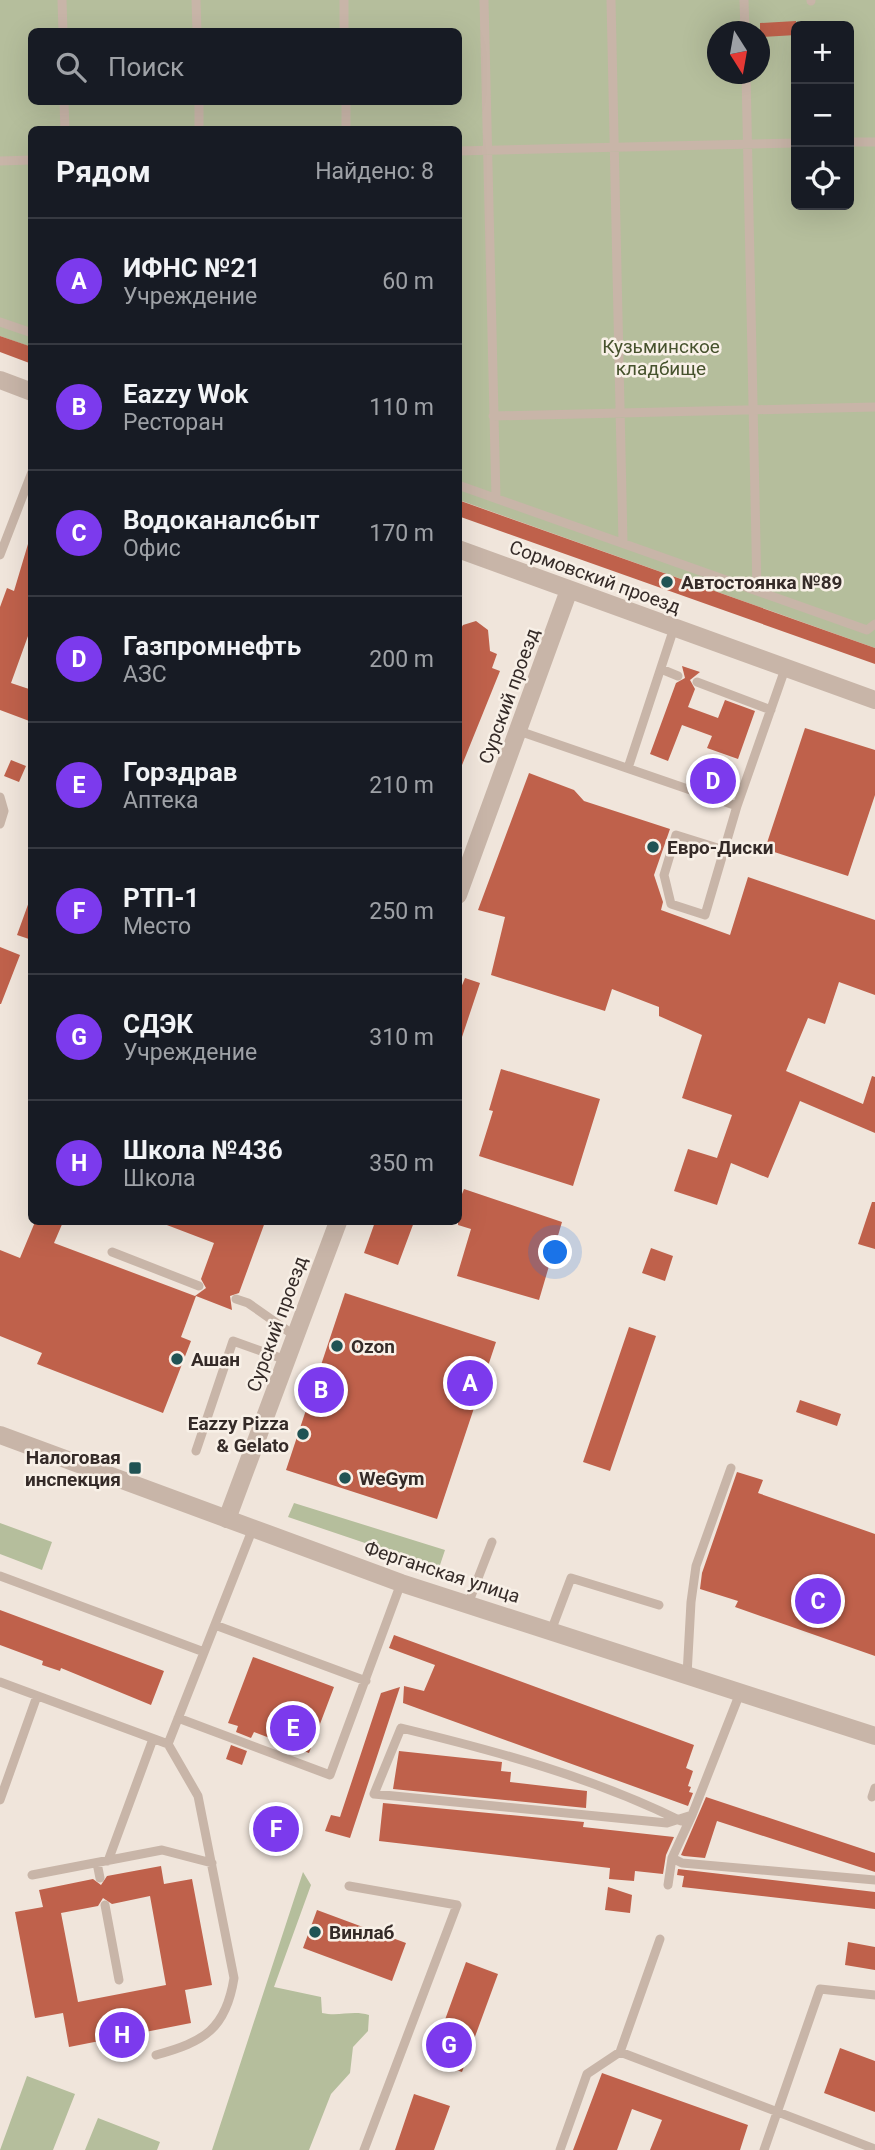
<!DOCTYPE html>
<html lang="ru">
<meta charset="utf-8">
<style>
body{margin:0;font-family:Roboto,sans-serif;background:#242831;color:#f1f3f6}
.controls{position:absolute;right:21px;top:21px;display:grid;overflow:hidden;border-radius:10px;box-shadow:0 7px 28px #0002}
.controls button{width:63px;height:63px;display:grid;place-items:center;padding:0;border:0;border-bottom:2px solid #363941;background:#171b24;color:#f1f3f6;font:35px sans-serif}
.compass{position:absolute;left:707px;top:21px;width:63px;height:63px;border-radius:50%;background:#171b24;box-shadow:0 7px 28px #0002;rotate:169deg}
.you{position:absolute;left:556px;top:1253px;width:24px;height:24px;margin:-18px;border:5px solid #fff;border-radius:50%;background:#1a73e8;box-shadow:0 0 0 10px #1a73e833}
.badge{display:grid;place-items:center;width:46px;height:46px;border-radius:50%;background:#7c3aed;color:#fff;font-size:23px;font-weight:700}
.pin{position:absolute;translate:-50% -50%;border:4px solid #fff;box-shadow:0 2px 7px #0006}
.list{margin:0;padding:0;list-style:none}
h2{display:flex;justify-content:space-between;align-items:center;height:91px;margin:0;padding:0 28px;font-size:30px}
h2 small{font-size:23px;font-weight:400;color:#9ea1a6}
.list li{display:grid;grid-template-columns:46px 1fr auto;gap:21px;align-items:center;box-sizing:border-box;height:126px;padding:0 28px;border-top:2px solid #363941}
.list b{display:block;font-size:26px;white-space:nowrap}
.list p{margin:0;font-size:23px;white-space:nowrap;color:#9ea1a6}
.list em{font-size:23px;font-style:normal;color:#9ea1a6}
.icon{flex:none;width:38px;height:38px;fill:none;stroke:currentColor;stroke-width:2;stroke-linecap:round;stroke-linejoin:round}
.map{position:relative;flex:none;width:875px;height:2150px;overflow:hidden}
.search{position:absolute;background:#171b24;box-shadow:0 7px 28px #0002;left:28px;top:28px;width:434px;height:77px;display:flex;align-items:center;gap:18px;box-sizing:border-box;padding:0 24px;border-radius:10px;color:#9ea1a6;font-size:26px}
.panel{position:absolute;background:#171b24;box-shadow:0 7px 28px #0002;left:28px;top:126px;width:434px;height:1099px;border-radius:10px}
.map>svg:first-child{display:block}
.green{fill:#b5be9c;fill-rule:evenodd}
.building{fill:#bf614b;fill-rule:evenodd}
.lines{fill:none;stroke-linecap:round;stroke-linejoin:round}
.service{stroke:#c8b5a8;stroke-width:9}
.minor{stroke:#c8b5a8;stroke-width:18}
.tertiary{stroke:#c8b5a8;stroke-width:18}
.poi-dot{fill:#205354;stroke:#f8f0e7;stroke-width:2.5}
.labels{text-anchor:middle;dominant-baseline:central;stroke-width:5;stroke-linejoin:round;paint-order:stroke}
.park-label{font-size:19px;fill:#46522d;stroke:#f8f0e7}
.street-label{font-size:19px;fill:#352b28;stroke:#f8f0e7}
.poi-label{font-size:19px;font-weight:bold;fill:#352b28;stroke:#f8f0e7;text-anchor:start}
</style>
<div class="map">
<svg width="875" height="2150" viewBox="0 0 875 2150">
<rect width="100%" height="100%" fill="#f0e5db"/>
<path class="green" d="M0 0H875V648L459 500 458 130H32L31 347 0 336ZM796 26H849V205H796ZM32 32H458V102H32ZM718 32H760V74H718Z
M294 1503 445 1550 439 1568 288 1517Z
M0 1523 52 1542 42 1570 0 1554Z
M303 1872 311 1885 274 1987 321 1997 322 2013C339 2017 352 2010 369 2015L368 2031 353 2047 350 2073 331 2094 309 2150H212Z
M27 2076 75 2094 53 2150H0Z
M98 2118 160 2142 157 2150H85Z"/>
<path class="building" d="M796 21V35L760 37V23Z
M0 336 32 347V364L0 352Z
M458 500 875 648V664L458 516Z
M28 544H32V625L11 683 32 690V722L0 710V607L7 588 14 591Z
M476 621 488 630 490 651 497 654 492 668 500 671 460 770 458 633 463 625Z
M682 666 700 672 690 680 695 689 688 707 718 718 725 700 755 711 738 759 707 748 712 736 682 725 668 761 650 754 676 683 685 678Z
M805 728 875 750V795L848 876 765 849Z
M11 760 26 766 19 782 4 776Z
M529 773 574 790 584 801 670 829 654 875 663 902 661 910 730 935 748 877 875 920V995L839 982 825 1024 808 1018 786 1071 863 1104 872 1076 875 1077V1133L800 1101 768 1178 731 1163 717 1205 674 1191 688 1149 717 1158 732 1115 682 1098 702 1035 659 1016V1007L612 989 605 1011 491 975 505 917 478 910Z
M30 899 32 900V940L17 935Z
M0 947 20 955 1 1004H0Z
M465 978 480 983 461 1040 458 995Z
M501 1069 600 1099 573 1186 479 1156 493 1111 489 1110Z
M464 1189 562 1222 539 1300 457 1276 471 1229 458 1225V1204Z
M872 1202H875V1249L858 1244Z
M35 1222H63L54 1243 195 1296 206 1288 201 1279 214 1243 159 1222H265L239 1293 230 1296 232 1310 196 1296 181 1337 191 1341 163 1413 37 1364 42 1353 0 1336V1250L20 1258Z
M375 1222H414L398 1265 364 1253Z
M651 1248 673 1256 665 1281 642 1273Z
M345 1293 496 1342 437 1519 286 1470Z
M629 1327 656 1336 610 1471 583 1462Z
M800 1400 841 1414 837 1426 796 1412Z
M737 1472 763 1480 758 1493 875 1534V1656L735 1607 738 1601 700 1589 702 1573Z
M0 1610 164 1671 151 1705 61 1668 60 1671 42 1665 43 1661 0 1645Z
M394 1635 694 1745 686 1768 693 1771 688 1786 691 1787 689 1792 693 1793 688 1806 403 1703 404 1686 424 1691 435 1665 389 1648Z
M253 1657 334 1687 309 1753 254 1732 251 1738 236 1732 238 1726 228 1723Z
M400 1687 350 1838 325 1831 331 1815 340 1817 381 1693Z
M231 1745 247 1751 242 1765 226 1759Z
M399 1751 502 1762 501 1771 511 1772 510 1782 587 1791 586 1808 393 1789Z
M706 1797 875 1853V1872L717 1821 705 1858 684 1856 681 1855Z
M383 1803 584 1822 583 1827 674 1837 666 1855 663 1874 635 1871 634 1881 609 1879 610 1868 379 1841Z
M272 1805 296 1815 281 1853 257 1844Z
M161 1866 164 1884 192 1879 212 1985 185 1990 191 2023 69 2047 63 2013 35 2018 15 1912 43 1907 39 1890 93 1879 101 1885 107 1876ZM150 1896 166 1985 78 2002 61 1913 98 1906 103 1898 112 1904Z
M678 1869 875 1892V1909L682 1887 684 1876 677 1875Z
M608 1887 632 1895 630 1913 605 1910Z
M317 1910 406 1943 392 1981 303 1948Z
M848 1942 875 1947V1970L845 1965Z
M466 1962 498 1974 462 2072 430 2061Z
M840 2048 875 2061V2112L824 2093Z
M602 2073 748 2125 740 2150H650L662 2120 632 2109 617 2150H573Z
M414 2094 450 2106 434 2150H395Z"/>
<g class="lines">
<path class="service" d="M62 0 63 32
M196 0 197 32
M344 0V32
M484 0 496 498
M611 0 623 543
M744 0 745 32
M811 1V0
M746 74 757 591
M64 102 65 130
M199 102V130
M346 102V130
M849 142H875
M458 151 796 143
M0 161 32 160
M0 322 32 333
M493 416 875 407
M458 485 867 630 875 624
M0 555 32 472
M661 669 678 676
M697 682 771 710
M519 731 737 806 785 669
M628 768 674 628
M0 797 4 811 0 824
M724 850 676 835 664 875 671 904 705 915 737 806
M112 1252 199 1286
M236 1299 248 1303 295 1336
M196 1451 233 1341 286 1360
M0 1576 204 1652
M468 1604 492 1542
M215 1625 366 1681
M551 1631 571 1578 659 1605
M687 1675 691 1602 696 1566 731 1468
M0 1682 168 1744 253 1528
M178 1718 330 1775 401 1583
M872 1797 875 1788
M0 1800 37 1696
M692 1815 672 1858 682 1863 875 1880
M681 1821C592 1777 496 1751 401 1728L374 1794 667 1823 692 1815 740 1693
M108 1861 153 1739
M97 1863 100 1878
M32 1875 162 1850 212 1863
M668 1885 672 1858
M349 1886 457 1905 364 2150
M105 1905 119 1980
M620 2052 875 2149
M156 2055C204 2042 226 2029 234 1978L198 1796 168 1744
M560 2150 587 2074 620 2052 660 1939
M764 2150 820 1989 875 1995"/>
<path class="minor" d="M0 380 32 392
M458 549 875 700
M458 895 569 590
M227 1519 338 1222"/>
<path class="tertiary" d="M0 1435 401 1583 875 1736"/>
</g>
<g class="poi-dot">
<circle cx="667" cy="582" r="7"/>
<circle cx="653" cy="847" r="7"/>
<circle cx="337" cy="1346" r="7"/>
<circle cx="177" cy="1359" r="7"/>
<circle cx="303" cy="1434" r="7"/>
<rect x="128" y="1461" width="14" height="14" rx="3.5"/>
<circle cx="345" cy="1478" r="7"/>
<circle cx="315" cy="1932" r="7"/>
</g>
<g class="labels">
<g class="park-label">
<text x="661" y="346">Кузьминское<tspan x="661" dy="22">кладбище</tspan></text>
</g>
<g class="street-label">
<text transform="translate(595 577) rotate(20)">Сормовский проезд</text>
<text transform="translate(509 696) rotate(-70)">Сурский проезд</text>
<text transform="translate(277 1324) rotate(-70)">Сурский проезд</text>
<text transform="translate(442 1572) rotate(18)">Ферганская улица</text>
</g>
<g class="poi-label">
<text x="681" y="582">Автостоянка №89</text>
<text x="667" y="847">Евро-Диски</text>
<text x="351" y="1346">Ozon</text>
<text x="191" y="1359">Ашан</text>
<text x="289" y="1423" text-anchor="end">Eazzy Pizza<tspan x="289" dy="22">&amp; Gelato</tspan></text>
<text x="121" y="1457" text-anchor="end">Налоговая<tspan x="121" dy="22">инспекция</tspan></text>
<text x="359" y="1478">WeGym</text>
<text x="329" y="1932">Винлаб</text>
</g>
</g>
</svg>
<div class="controls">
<button>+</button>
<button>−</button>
<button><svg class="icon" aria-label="locate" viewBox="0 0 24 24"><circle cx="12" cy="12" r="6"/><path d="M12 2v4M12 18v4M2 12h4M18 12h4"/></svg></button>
</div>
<svg class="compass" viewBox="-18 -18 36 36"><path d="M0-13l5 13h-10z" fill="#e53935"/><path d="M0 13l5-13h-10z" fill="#9ea1a6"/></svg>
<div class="you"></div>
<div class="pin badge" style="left:470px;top:1383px">A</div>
<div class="pin badge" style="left:321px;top:1390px">B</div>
<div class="pin badge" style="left:818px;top:1601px">C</div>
<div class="pin badge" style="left:713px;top:781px">D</div>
<div class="pin badge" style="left:293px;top:1728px">E</div>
<div class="pin badge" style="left:276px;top:1829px">F</div>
<div class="pin badge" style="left:449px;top:2045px">G</div>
<div class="pin badge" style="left:122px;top:2035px">H</div>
<div class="search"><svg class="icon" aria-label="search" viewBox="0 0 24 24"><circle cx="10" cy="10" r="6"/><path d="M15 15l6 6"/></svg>Поиск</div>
<section class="panel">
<h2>Рядом<small>Найдено: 8</small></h2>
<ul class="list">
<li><span class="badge">A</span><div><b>ИФНС №21</b><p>Учреждение</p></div><em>60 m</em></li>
<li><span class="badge">B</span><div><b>Eazzy Wok</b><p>Ресторан</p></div><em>110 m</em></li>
<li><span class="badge">C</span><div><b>Водоканалсбыт</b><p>Офис</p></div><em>170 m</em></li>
<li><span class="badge">D</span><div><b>Газпромнефть</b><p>АЗС</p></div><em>200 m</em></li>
<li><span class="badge">E</span><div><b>Горздрав</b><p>Аптека</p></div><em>210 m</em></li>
<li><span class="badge">F</span><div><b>РТП-1</b><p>Место</p></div><em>250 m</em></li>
<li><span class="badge">G</span><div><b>СДЭК</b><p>Учреждение</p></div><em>310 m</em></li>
<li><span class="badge">H</span><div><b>Школа №436</b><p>Школа</p></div><em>350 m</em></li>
</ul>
</section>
</div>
